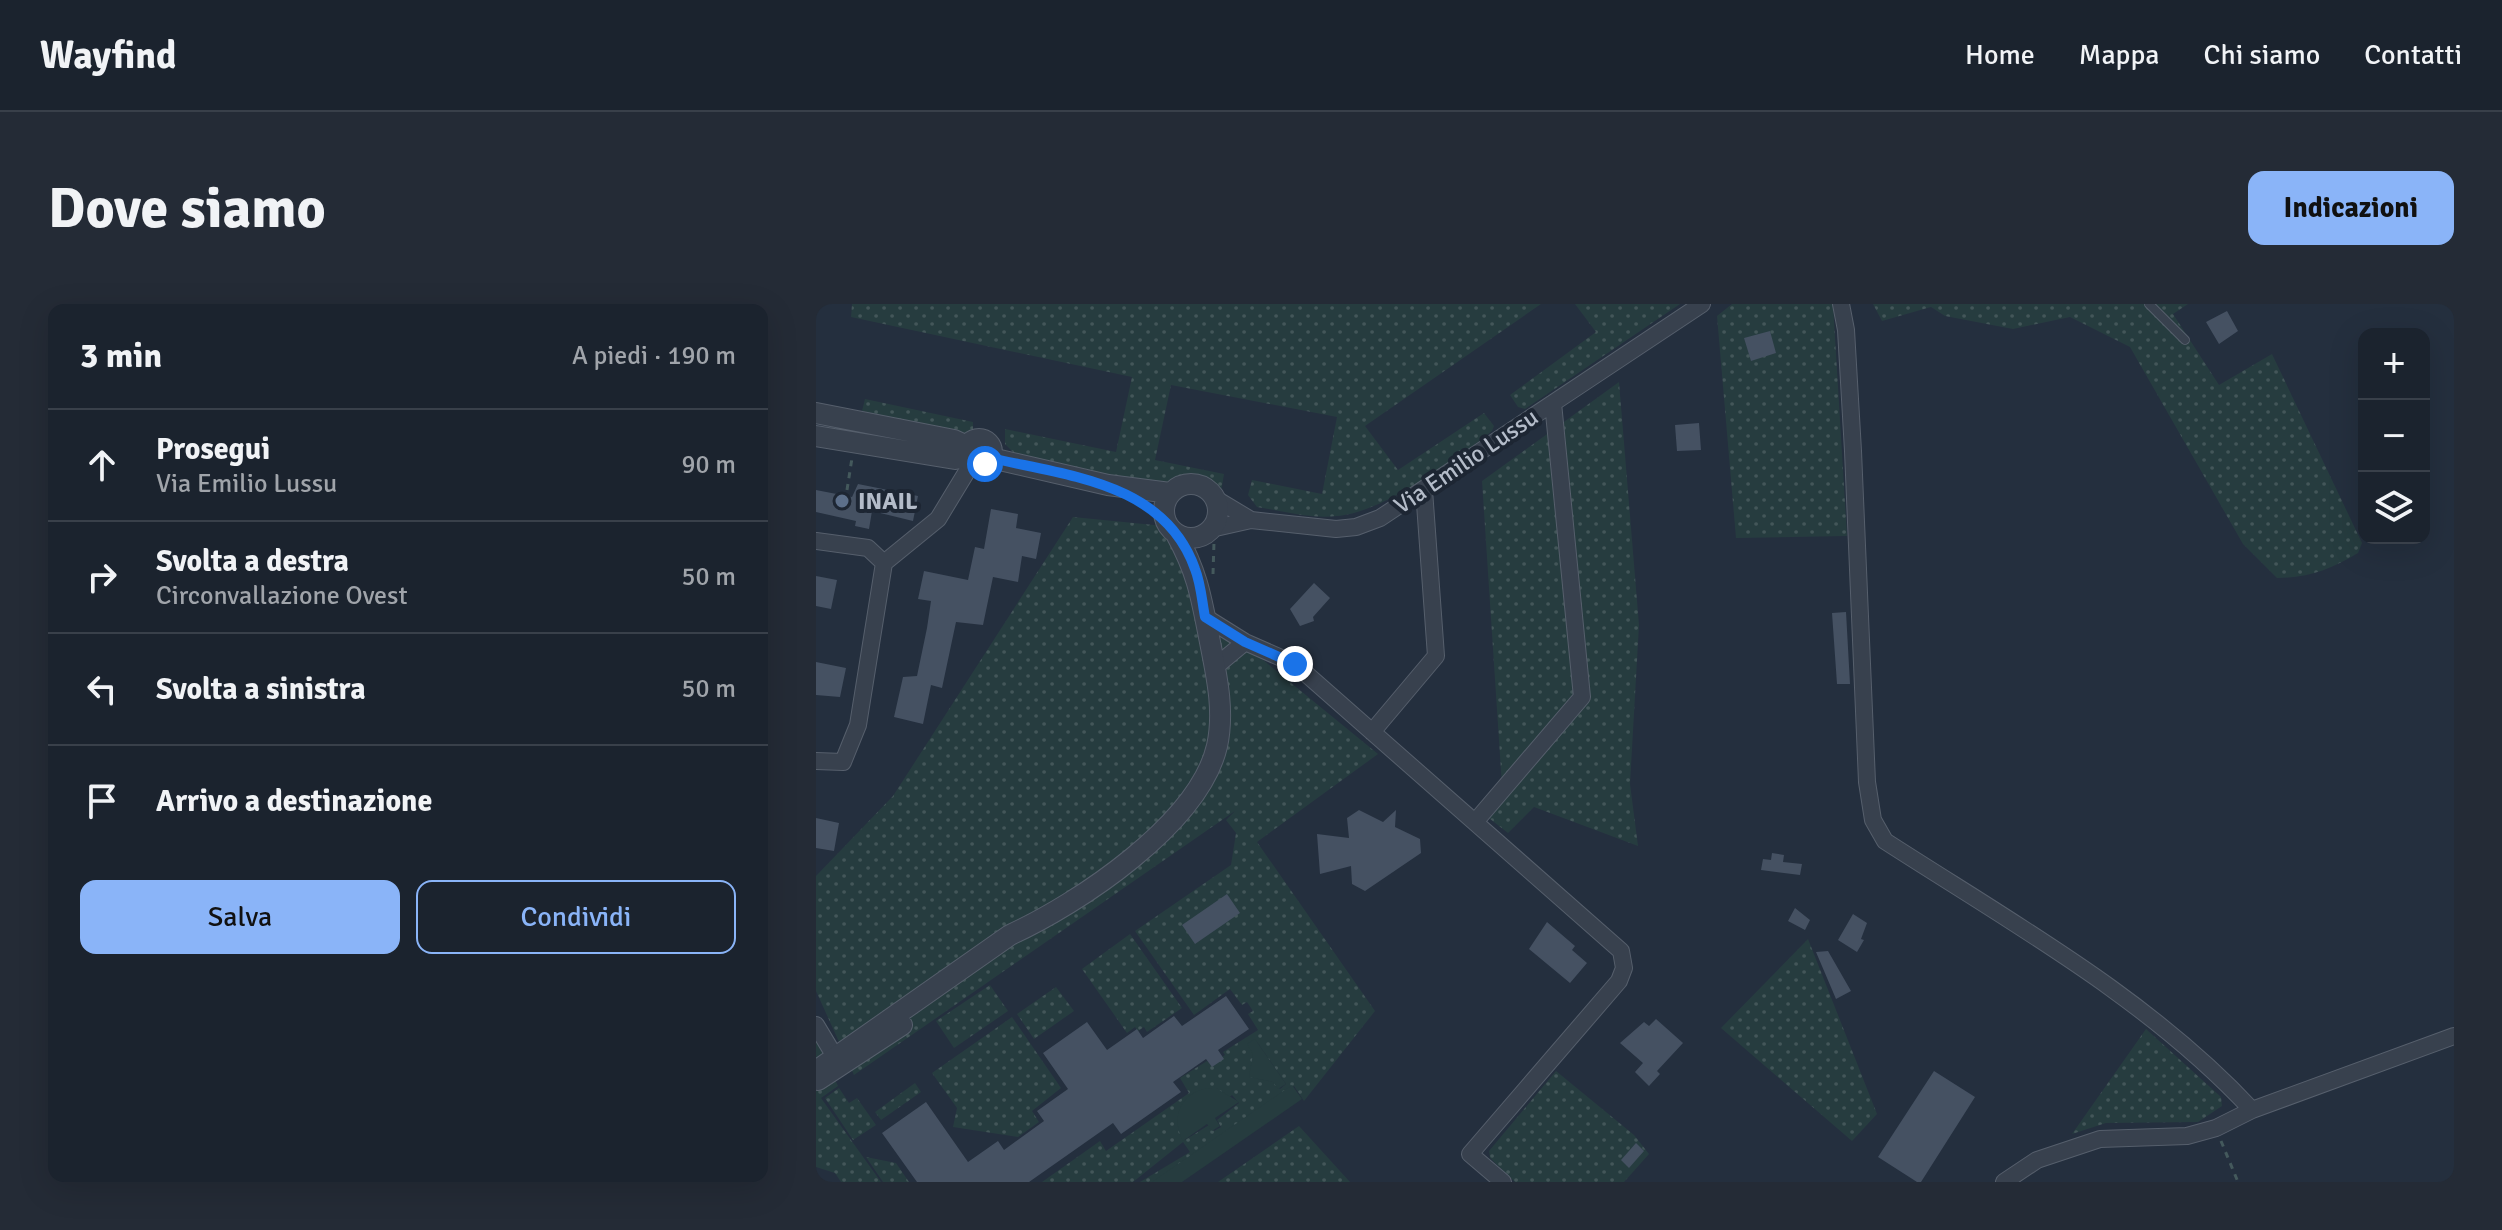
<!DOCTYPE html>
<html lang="it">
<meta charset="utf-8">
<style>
body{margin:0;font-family:Signika,sans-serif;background:#242b36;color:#f1f3f6}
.controls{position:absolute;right:24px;top:24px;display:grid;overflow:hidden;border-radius:16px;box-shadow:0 8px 32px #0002}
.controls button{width:72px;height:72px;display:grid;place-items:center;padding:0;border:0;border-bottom:2px solid #39404a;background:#1b232e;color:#f1f3f6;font:40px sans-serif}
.stop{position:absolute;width:24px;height:24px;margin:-18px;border:6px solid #1a73e8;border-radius:50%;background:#fff}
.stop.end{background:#1a73e8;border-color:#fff;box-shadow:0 2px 8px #0008}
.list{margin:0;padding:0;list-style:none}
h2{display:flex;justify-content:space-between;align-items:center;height:104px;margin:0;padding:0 32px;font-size:34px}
h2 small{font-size:26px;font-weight:400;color:#a0a4aa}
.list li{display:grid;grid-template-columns:52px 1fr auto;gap:24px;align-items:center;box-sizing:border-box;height:112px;padding:0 32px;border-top:2px solid #39404a}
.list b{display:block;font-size:30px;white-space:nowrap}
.list p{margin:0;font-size:26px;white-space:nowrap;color:#a0a4aa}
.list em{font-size:26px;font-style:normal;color:#a0a4aa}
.actions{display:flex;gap:16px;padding:24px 32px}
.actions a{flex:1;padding:18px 0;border:2px solid #8ab4f8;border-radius:16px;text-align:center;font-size:28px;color:#8ab4f8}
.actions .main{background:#8ab4f8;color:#111}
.icon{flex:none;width:44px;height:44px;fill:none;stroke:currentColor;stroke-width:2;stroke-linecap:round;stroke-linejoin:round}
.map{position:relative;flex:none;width:1638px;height:878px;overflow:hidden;border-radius:16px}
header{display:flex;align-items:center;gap:48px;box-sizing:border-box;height:112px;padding:0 40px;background:#1b232e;border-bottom:2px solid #39404a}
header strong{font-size:38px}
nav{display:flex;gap:44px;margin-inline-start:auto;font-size:28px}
.intro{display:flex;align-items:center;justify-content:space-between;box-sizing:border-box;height:192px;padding:0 48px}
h1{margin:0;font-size:56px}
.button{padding:20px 36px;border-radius:16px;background:#8ab4f8;color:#111;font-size:28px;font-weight:700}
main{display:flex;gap:48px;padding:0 48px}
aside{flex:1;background:#1b232e;border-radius:16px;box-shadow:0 8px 32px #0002}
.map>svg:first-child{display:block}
.grass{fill:url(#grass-dots);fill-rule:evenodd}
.garden{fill:#263c3f}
.building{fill:#455162}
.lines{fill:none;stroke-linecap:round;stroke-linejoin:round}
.service-casing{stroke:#565f6c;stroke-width:10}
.minor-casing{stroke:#565f6c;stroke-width:18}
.tertiary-casing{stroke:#565f6c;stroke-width:22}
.path{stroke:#44595c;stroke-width:3;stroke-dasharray:6 6;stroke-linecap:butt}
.service{stroke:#38414e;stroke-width:8}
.minor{stroke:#38414e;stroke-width:16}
.tertiary{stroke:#38414e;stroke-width:20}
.route{stroke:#1a73e8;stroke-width:10}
.service-dot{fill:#5c6f8a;stroke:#1d2633;stroke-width:3}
.labels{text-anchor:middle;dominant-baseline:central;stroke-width:8;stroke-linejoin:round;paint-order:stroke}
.street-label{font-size:24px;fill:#b4bcc9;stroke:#1d2633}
.poi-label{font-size:24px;font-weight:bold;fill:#b4bcc9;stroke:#1d2633;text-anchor:start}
</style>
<header>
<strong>Wayfind</strong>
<nav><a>Home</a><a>Mappa</a><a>Chi siamo</a><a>Contatti</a></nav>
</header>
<div class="intro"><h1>Dove siamo</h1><a class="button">Indicazioni</a></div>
<main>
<aside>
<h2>3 min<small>A piedi · 190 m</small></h2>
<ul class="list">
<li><svg class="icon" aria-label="ahead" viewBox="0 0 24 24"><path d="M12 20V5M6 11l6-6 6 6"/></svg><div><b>Prosegui</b><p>Via Emilio Lussu</p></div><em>90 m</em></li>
<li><svg class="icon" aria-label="right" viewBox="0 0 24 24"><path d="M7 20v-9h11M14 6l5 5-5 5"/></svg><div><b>Svolta a destra</b><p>Circonvallazione Ovest</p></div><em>50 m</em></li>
<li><svg class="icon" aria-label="left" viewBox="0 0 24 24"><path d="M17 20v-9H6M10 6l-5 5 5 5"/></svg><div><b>Svolta a sinistra</b></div><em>50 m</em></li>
<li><svg class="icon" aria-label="arrive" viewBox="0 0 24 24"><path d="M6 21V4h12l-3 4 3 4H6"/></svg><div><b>Arrivo a destinazione</b></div></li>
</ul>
<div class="actions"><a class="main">Salva</a><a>Condividi</a></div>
</aside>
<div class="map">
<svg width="1638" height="878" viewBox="0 0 1638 878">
<defs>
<pattern id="grass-dots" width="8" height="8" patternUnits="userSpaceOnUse" patternTransform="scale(2)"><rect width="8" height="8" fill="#263c3f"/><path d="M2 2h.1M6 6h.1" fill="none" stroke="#435659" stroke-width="1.8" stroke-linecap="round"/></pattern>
</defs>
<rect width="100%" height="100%" fill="#242f3e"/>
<path class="grass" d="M36 0H725L549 122 582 166 668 109 678 122 676 127C640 156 566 209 521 212 494 215 467 207 441 203L432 191 436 176 506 190 521 113 355 81 339 156 408 170 405 188 395 193 200 151 189 140V125L300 148 316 73 35 13Z
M759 0H864L709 105 702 103 694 91 780 28Z
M916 0H1017L1031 232 920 234 901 12Z
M1057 0H1372L1357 10 1403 81 1456 50 1546 239 1542 249C1515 265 1493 274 1461 274L1427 240 1314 43 1254 13 1197 25 1129 12 1115 3 1066 17Z
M803 78 823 321 814 480 822 542 718 503 692 529 664 507 686 482 666 177Z
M49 95 157 118V125L150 129 46 107Z
M257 213 358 223 403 320 562 450 441 538 559 707 488 797 478 782 339 878H324L374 848 367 838 317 878H226L284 837 290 847 373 789 364 774 391 757 395 761 409 751 407 748 442 726 432 710 437 707 431 698 426 701 414 685 378 711 319 627 415 561 420 529 410 516 419 507 38 771 0 687V572L77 492ZM441 738 470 780 464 785 458 778 435 773 439 750 434 743ZM416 791 423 799 401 816 405 823 398 827 393 821 369 836 367 833Z
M314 630 366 704 331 728 328 723 322 727 319 723 311 729 266 665Z
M992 635 1061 810 1036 837 905 724Z
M174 681 192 707 138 744 120 717Z
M240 683 258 707 218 735 201 710Z
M196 713 245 784 216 807 223 818 202 833 137 823 141 804 116 769Z
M1330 725 1405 793 1406 802 1382 818 1290 819 1256 830Z
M0 736 22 782 5 794 65 878H25L19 869 0 863Z
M740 767 818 831 833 850 808 878H699L674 854 673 847Z
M99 779 105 788 65 816 59 808Z
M23 784 33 799 41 794 60 821 37 836 9 794Z
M483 822 534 878H402Z
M50 853 80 859 93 878H67Z"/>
<path class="garden" d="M439 735 470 780 462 785 457 778 433 773 437 750 431 740Z
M476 781 486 795 366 878H336Z
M400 784 423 798 399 814 404 822 396 827 391 820 367 837C352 810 370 782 400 784Z"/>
<path class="building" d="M1411 7 1422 27 1403 40 1390 18Z
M954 27 960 49 935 57 928 34Z
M883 119 885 146 861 147 859 121Z
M42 180 102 192 97 217 56 207 53 225 39 222 40 217 0 208V186L36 193Z
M175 205 202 210 200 224 225 229 220 255 206 252 202 278 177 273 167 321 140 318 126 384 115 381 107 420 78 413 87 373 101 372 111 324 115 297 102 295 108 267 152 276 159 243 168 245Z
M0 272 21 276 15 305 0 302Z
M498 279 514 294 497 313 498 317 484 322 474 305Z
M1030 308 1034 380H1021L1016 309Z
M0 358 30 364 24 393 0 391Z
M543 506 567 518 580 506 579 523 604 535 605 549 549 587 536 580 535 562 504 570 501 530 533 534 531 514Z
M0 514 23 519 18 547 0 544Z
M956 549 968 551 967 558 986 560 984 571 945 566 947 555 955 556Z
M411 590 424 609 379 640 366 621Z
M979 604 994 616 989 626 972 617Z
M1037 610 1051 619 1045 635 1048 636 1041 648 1022 636Z
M731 618 759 642 756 646 771 659 754 679 713 645Z
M1012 647 1035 687 1020 695 1000 648Z
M410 692 433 725 402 746 408 755 396 763 390 755 357 778 365 788 305 830 297 819 213 878H101L66 829 110 798 152 858 182 837 188 846 228 817 221 807 252 785 227 749 271 718 291 746 321 725 327 734 358 712 366 722Z
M840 715 867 739 841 767 844 770 833 782 819 768 827 759 804 739 828 718 833 722Z
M1118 767 1159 793 1105 878H1101L1062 853Z
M820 839 828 847 813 864 805 856Z"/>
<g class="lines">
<g class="service-casing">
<path id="service" d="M1333 0 1369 36"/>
</g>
<g class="minor-casing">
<path id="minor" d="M1025 0 1030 26 1037 147 1051 478 1057 516 1069 537C1196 619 1333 695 1436 806
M400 195 435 216
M395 225 435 216 520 225 540 223 564 214 886 0
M0 237 52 244 68 259
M389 313 429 338 479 360 805 647 808 664 803 677 654 850 687 878
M399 363 429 338
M556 428 620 352 608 186
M0 457 27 458 42 421 68 259 122 215 156 159
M659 518 766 393 737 99
M0 721 18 751
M1188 878 1221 856 1284 835 1371 832 1400 824 1436 806 1638 732"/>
</g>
<g class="tertiary-casing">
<path id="tertiary" d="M0 109 138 136 151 142
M0 132 139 155 150 153
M150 148a13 13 0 1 1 26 0a13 13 0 1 1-26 0Z
M175 154 292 181 354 189
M348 207a27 27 0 1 1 54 0a27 27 0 1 1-54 0Z
M0 767 194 631C262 600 383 520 401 442 409 406 400 369 393 333 385 292 381 268 360 230
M2 776 86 721"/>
</g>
<path class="path" d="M31 186 36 154
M397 270 398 238
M1405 837 1422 878"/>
<use href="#service" class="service"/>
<use href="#minor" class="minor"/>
<use href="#tertiary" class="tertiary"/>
</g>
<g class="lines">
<path class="route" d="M169 160 175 154C253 172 349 179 379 265 385 280 386 298 389 313L429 338 479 360"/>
</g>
<circle class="service-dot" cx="26" cy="197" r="8"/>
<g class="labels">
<g class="street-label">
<text transform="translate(650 157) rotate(-34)">Via Emilio Lussu</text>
</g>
<g class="poi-label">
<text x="42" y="197">INAIL</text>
</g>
</g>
</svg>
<div class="controls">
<button>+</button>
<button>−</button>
<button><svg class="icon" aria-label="layers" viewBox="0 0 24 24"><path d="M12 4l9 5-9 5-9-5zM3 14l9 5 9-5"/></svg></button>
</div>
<div class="stop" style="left:169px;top:160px"></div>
<div class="stop end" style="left:479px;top:360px"></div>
</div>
</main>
